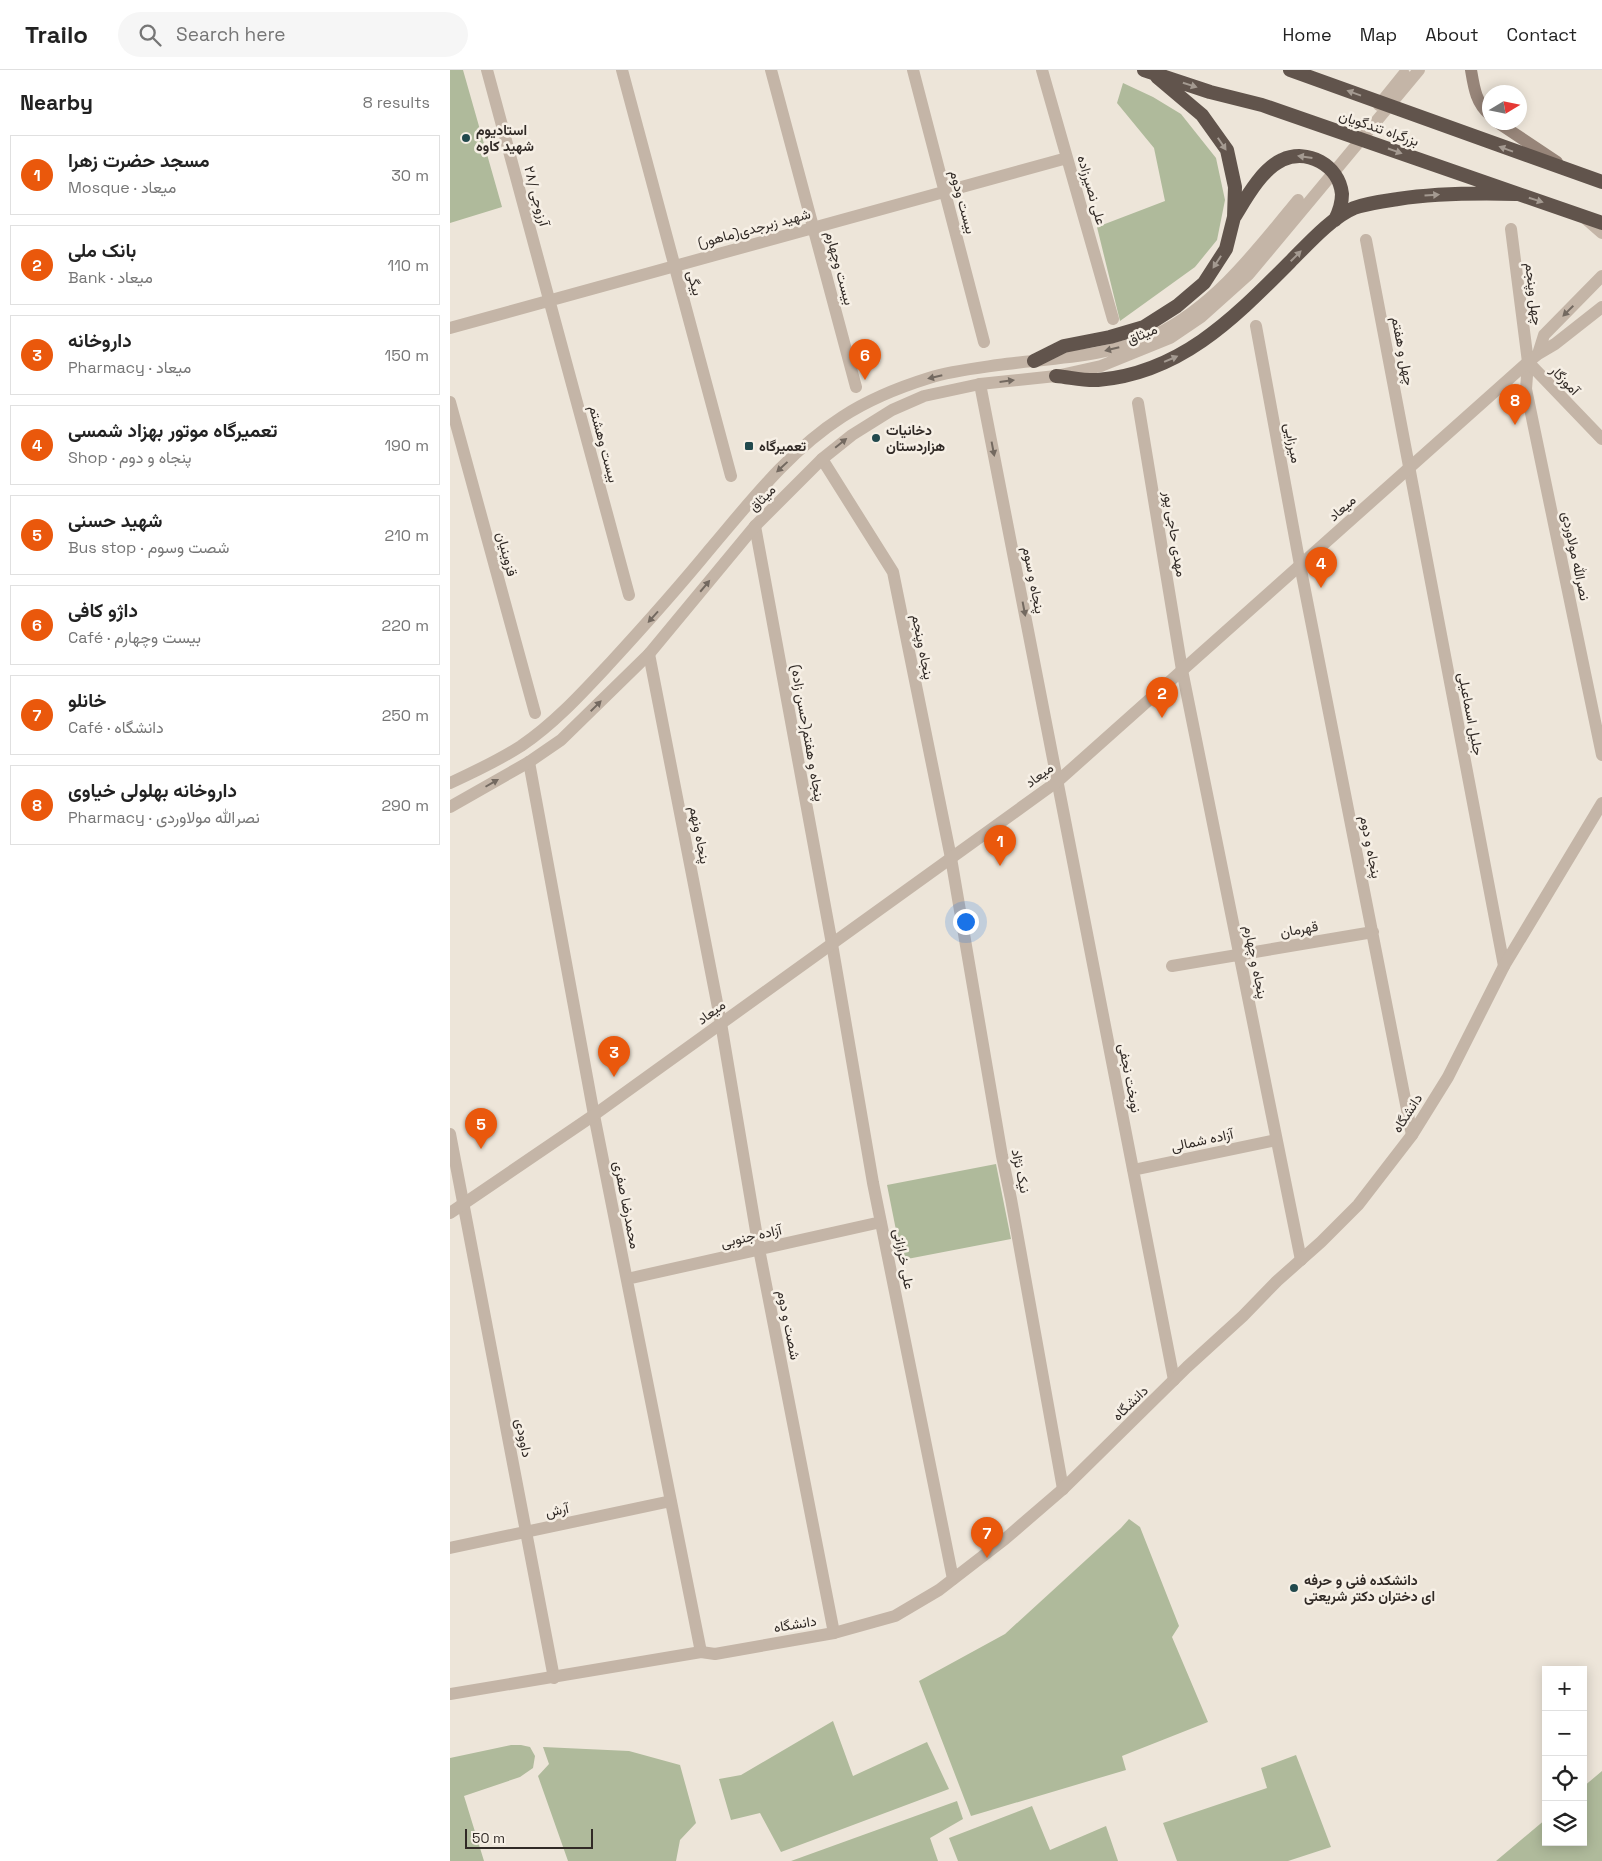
<!DOCTYPE html>
<meta charset="utf-8">
<style>
body{margin:0;font-family:"Space Grotesk",Vazirmatn,sans-serif;background:#f6f6f6;color:#222}
.controls{position:absolute;right:15px;bottom:15px;display:grid;overflow:hidden;border-radius:0px;box-shadow:0 2px 12px #0003}
.controls button{width:45px;height:45px;display:grid;place-items:center;padding:0;border:0;border-bottom:1px solid #e0e0e0;background:#fff;color:#222;font:25px sans-serif}
.compass{position:absolute;left:1032px;top:15px;width:45px;height:45px;border-radius:50%;background:#fff;box-shadow:0 2px 12px #0003;rotate:80deg}
.scale{position:absolute;left:15px;bottom:12px;width:128px;box-sizing:border-box;padding-left:5px;border:2px solid #312a26;border-top:0;font-size:14px;line-height:18px;white-space:nowrap;color:#312a26;-webkit-text-stroke:4px #f6efe5;paint-order:stroke}
.you{position:absolute;left:515px;top:851px;width:18px;height:18px;margin:-12px;border:4px solid #fff;border-radius:50%;background:#1a73e8;box-shadow:0 0 0 8px #1a73e833}
.badge{display:grid;place-items:center;width:32px;height:32px;border-radius:50%;background:#ea580c;color:#fff;font-size:16px;font-weight:700}
.pin{position:absolute;translate:-50% -41px;filter:drop-shadow(0 1px 2px #0008)}
.pin::after{content:'';position:absolute;top:26px;width:18px;height:15px;background:inherit;clip-path:polygon(0 0,100% 0,50% 100%)}
.list{margin:0;padding:0;list-style:none}
h2{display:flex;justify-content:space-between;align-items:center;height:65px;margin:0;padding:0 20px;font-size:21px}
h2 small{font-size:16px;font-weight:400;color:#767676}
.list li{display:grid;grid-template-columns:32px 1fr auto;gap:15px;align-items:center;box-sizing:border-box;height:80px;margin:0 10px 10px;padding:0 10px;border:1px solid #e0e0e0;border-radius:0px}
.list b{display:block;font-size:19px;white-space:nowrap}
.list p{margin:0;font-size:16px;white-space:nowrap;color:#767676}
.list em{font-size:16px;font-style:normal;color:#767676}
.icon{flex:none;width:28px;height:28px;fill:none;stroke:currentColor;stroke-width:2;stroke-linecap:round;stroke-linejoin:round}
.map{position:relative;flex:none;width:1152px;height:1791px;overflow:hidden}
header{display:flex;align-items:center;gap:30px;box-sizing:border-box;height:70px;padding:0 25px;background:#fff;border-bottom:1px solid #e0e0e0}
header strong{font-size:24px}
nav{display:flex;gap:28px;margin-inline-start:auto;font-size:18px}
.search{width:350px;height:45px;background:#f6f6f6;display:flex;align-items:center;gap:12px;box-sizing:border-box;padding:0 18px;border-radius:28px;color:#767676;font-size:19px}
main{display:flex}
aside{flex:1;background:#fff}
.map>svg:first-child{display:block}
.green{fill:#afba9b}
.lines{fill:none;stroke-linecap:round;stroke-linejoin:round}
.minor{stroke:#c4b5a7;stroke-width:12}
.tertiary{stroke:#c4b5a7;stroke-width:12}
.secondary{stroke:#978579;stroke-width:12}
.trunk{stroke:#61544c;stroke-width:14}
.oneway{fill:#a49a91}
.oneway2{fill:#736960}
.poi-dot{fill:#21494d;stroke:#f6efe5;stroke-width:2}
.labels{text-anchor:middle;dominant-baseline:central;stroke-width:5;stroke-linejoin:round;paint-order:stroke}
.street-label{font-size:14px;fill:#312a26;stroke:#f6efe5}
.poi-label{font-size:14px;font-weight:bold;fill:#312a26;stroke:#f6efe5;text-anchor:start}
</style>
<header>
<strong>Trailo</strong>
<div class="search"><svg class="icon" aria-label="search" viewBox="0 0 24 24"><circle cx="10" cy="10" r="6"/><path d="M15 15l6 6"/></svg>Search here</div>
<nav><a>Home</a><a>Map</a><a>About</a><a>Contact</a></nav>
</header>
<main>
<aside>
<h2>Nearby<small>8 results</small></h2>
<ul class="list">
<li><span class="badge">1</span><div><b>مسجد حضرت زهرا</b><p>Mosque · میعاد</p></div><em>30 m</em></li>
<li><span class="badge">2</span><div><b>بانک ملی</b><p>Bank · میعاد</p></div><em>110 m</em></li>
<li><span class="badge">3</span><div><b>داروخانه</b><p>Pharmacy · میعاد</p></div><em>150 m</em></li>
<li><span class="badge">4</span><div><b>تعمیرگاه موتور بهزاد شمسی</b><p>Shop · پنجاه و دوم</p></div><em>190 m</em></li>
<li><span class="badge">5</span><div><b>شهید حسنی</b><p>Bus stop · شصت وسوم</p></div><em>210 m</em></li>
<li><span class="badge">6</span><div><b>داژو کافی</b><p>Café · بیست وچهارم</p></div><em>220 m</em></li>
<li><span class="badge">7</span><div><b>خانلو</b><p>Café · دانشگاه</p></div><em>250 m</em></li>
<li><span class="badge">8</span><div><b>داروخانه بهلولی خیاوی</b><p>Pharmacy · نصرالله مولاوردی</p></div><em>290 m</em></li>
</ul>
</aside>
<div class="map">
<svg width="1152" height="1791" viewBox="0 0 1152 1791">
<rect width="100%" height="100%" fill="#ede5d9"/>
<path class="green" d="M0 0H13L52 137 0 153Z
M673 13 703 27 731 44 766 88 775 130 767 170 745 197 670 251 647 157 715 131 704 78 667 33Z
M546 1094 561 1169 452 1190 437 1115Z
M679 1449 690 1457 729 1556 722 1567 758 1652 672 1686 676 1700 521 1746 469 1611 555 1564 671 1458Z
M383 1651 403 1706 477 1672 499 1719 331 1782 310 1743 281 1750 269 1709 291 1705Z
M61 1675H71L80 1677 85 1686 83 1698 70 1707 14 1726 34 1791H0V1688Z
M93 1677 179 1681 230 1695 246 1753 230 1770 226 1791H118L88 1706 99 1694Z
M846 1685 881 1777 838 1791H727L713 1753 817 1718 811 1698Z
M1152 1701V1791H1046L1096 1749V1772H1133V1717Z
M507 1731 513 1749 480 1768 488 1791H341Z
M582 1736 600 1780 656 1756 668 1791H508L499 1768Z"/>
<g class="lines">
<path class="minor" d="M37 0 179 525
M172 0 281 406
M321 0 406 317
M463 0 534 272
M592 0 663 249
M1061 159 1078 292 1076 319 1152 685
M916 170 1054 896
M806 256 850 495 962 1065
M0 258 617 88
M530 314 724 1310
M0 332 85 643
M688 333 732 600 851 1190
M372 389 443 502 501 788 552 1086 561 1129 613 1419
M305 456 382 874 423 1113 503 1509
M199 584 271 953 309 1179 384 1563
M79 692 144 1045 251 1582
M722 896 923 862
M0 1064 104 1608
M683 1100 826 1070
M177 1209 431 1152
M0 1478 221 1431"/>
<path class="tertiary" d="M929 35 954 4
M1136 149 1152 163
M1088 284 1094 265 1152 206
M1078 292 1152 369
M0 713C24 702 49 690 71 676 105 653 133 622 161 592 195 555 228 518 260 479 300 432 339 381 392 347 418 330 450 317 479 308 500 301 527 298 548 295 600 288 656 288 705 265 765 236 807 180 848 130
M0 737 79 692 111 670 199 584 305 456 372 389 402 365 442 340 474 326 530 314 606 306 651 296 720 268 751 247 799 204 969 0
M0 1143 144 1045 608 711 1078 292 1088 284 1105 274 1152 237
M0 1624 251 1582 265 1584 384 1563 445 1546 489 1520 555 1469 613 1419 737 1297 793 1246 827 1211 871 1172 908 1135 962 1065 998 1007 1054 896 1152 733"/>
<path class="secondary" d="M1021 0C1024 18 1026 33 1040 45
M1047 52 1107 92"/>
<path class="trunk" d="M694 0 760 22 812 35 1152 153
M840 0 1152 112
M785 146C796 128 812 99 832 90 857 78 889 95 892 124 892 134 889 142 885 150
M584 291 614 276 660 267 694 257 727 236 754 213 776 179 784 147 785 117 777 80 752 45 707 7
M606 306C619 307 634 311 648 310 731 303 784 248 840 192 857 175 882 147 904 138 918 133 934 131 948 129 988 123 1026 123 1066 124"/>
</g>
<defs><path id="oneway-solid" d="M-6-.8H1V-3.2L6.5 0L1 3.2V.8H-6Z" transform="scale(1.25)"/></defs>
<g class="oneway">
<use href="#oneway-solid" transform="translate(740 15) rotate(18)"/>
<use href="#oneway-solid" transform="translate(904 23) rotate(-160)"/>
<use href="#oneway-solid" transform="translate(772 74) rotate(56)"/>
<use href="#oneway-solid" transform="translate(1056 79) rotate(-160)"/>
<use href="#oneway-solid" transform="translate(945 81) rotate(19)"/>
<use href="#oneway-solid" transform="translate(855 87) rotate(-172)"/>
<use href="#oneway-solid" transform="translate(982 125) rotate(-4)"/>
<use href="#oneway-solid" transform="translate(1086 130) rotate(17)"/>
<use href="#oneway-solid" transform="translate(846 186) rotate(-45)"/>
<use href="#oneway-solid" transform="translate(767 192) rotate(123)"/>
<use href="#oneway-solid" transform="translate(721 289) rotate(-23)"/>
</g>
<g class="oneway2">
<use href="#oneway-solid" transform="translate(1118 241) rotate(135)"/>
<use href="#oneway-solid" transform="translate(662 279) rotate(166)"/>
<use href="#oneway-solid" transform="translate(485 307) rotate(167)"/>
<use href="#oneway-solid" transform="translate(557 311) rotate(-7)"/>
<use href="#oneway-solid" transform="translate(391 373) rotate(-39)"/>
<use href="#oneway-solid" transform="translate(543 379) rotate(79)"/>
<use href="#oneway-solid" transform="translate(332 397) rotate(137)"/>
<use href="#oneway-solid" transform="translate(255 516) rotate(-50)"/>
<use href="#oneway-solid" transform="translate(574 539) rotate(79)"/>
<use href="#oneway-solid" transform="translate(203 547) rotate(132)"/>
<use href="#oneway-solid" transform="translate(146 636) rotate(-45)"/>
<use href="#oneway-solid" transform="translate(42 713) rotate(-30)"/>
</g>
<g class="poi-dot">
<circle cx="16" cy="68" r="5"/>
<circle cx="426" cy="368" r="5"/>
<rect x="294" y="371" width="10" height="10" rx="2.5"/>
<circle cx="844" cy="1518" r="5"/>
</g>
<g class="labels">
<g class="street-label">
<text transform="translate(929 58) rotate(19)">بزرگراه تندگویان</text>
<text transform="translate(642 120) rotate(74)">علی نصیرزاده</text>
<text transform="translate(87 126) rotate(75)">آرزوجی /۲۸</text>
<text transform="translate(513 132) rotate(75)">بیست ودوم</text>
<text transform="translate(304 158) rotate(-15)">شهید زبرجدی(ماهور)</text>
<text transform="translate(390 198) rotate(75)">بیست وچهارم</text>
<text transform="translate(245 213) rotate(75)">بیگی</text>
<text transform="translate(1084 224) rotate(83)">چهل وپنجم</text>
<text transform="translate(692 264) rotate(-23)">میثاق</text>
<text transform="translate(953 281) rotate(79)">چهل و هفتم</text>
<text transform="translate(1115 310) rotate(46)">آموزگار</text>
<text transform="translate(843 373) rotate(79)">میرزایی</text>
<text transform="translate(154 374) rotate(75)">بیست وهشتم</text>
<text transform="translate(312 428) rotate(-45)">میثاق</text>
<text transform="translate(892 438) rotate(-42)">میعاد</text>
<text transform="translate(725 464) rotate(81)">مهدی حاجی پور</text>
<text transform="translate(57 484) rotate(75)">قزوینیان</text>
<text transform="translate(1126 486) rotate(78)">نصرالله مولاوردی</text>
<text transform="translate(584 510) rotate(79)">پنجاه و سوم</text>
<text transform="translate(473 577) rotate(79)">پنجاه وپنجم</text>
<text transform="translate(1021 644) rotate(79)">جلیل اسماعیلی</text>
<text transform="translate(358 663) rotate(80)">(حسن زاده)پنجاه و هفتم</text>
<text transform="translate(589 705) rotate(-37)">میعاد</text>
<text transform="translate(250 765) rotate(79)">پنجاه ونهم</text>
<text transform="translate(921 777) rotate(79)">پنجاه و دوم</text>
<text transform="translate(849 859) rotate(-10)">قهرمان</text>
<text transform="translate(806 892) rotate(79)">پنجاه و چهارم</text>
<text transform="translate(261 942) rotate(-36)">میعاد</text>
<text transform="translate(680 1008) rotate(79)">نوبخت نجفی</text>
<text transform="translate(957 1043) rotate(-57)">دانشگاه</text>
<text transform="translate(752 1070) rotate(-12)">آزاده شمالی</text>
<text transform="translate(571 1101) rotate(78)">نیک نژاد</text>
<text transform="translate(177 1135) rotate(79)">محمدرضا صفری</text>
<text transform="translate(301 1166) rotate(-13)">آزاده جنوبی</text>
<text transform="translate(454 1189) rotate(79)">علی خرازانی</text>
<text transform="translate(339 1255) rotate(79)">شصت و دوم</text>
<text transform="translate(680 1333) rotate(-44)">دانشگاه</text>
<text transform="translate(74 1368) rotate(79)">داوودی</text>
<text transform="translate(107 1440) rotate(-12)">آرش</text>
<text transform="translate(345 1554) rotate(-9)">دانشگاه</text>
</g>
<g class="poi-label">
<text x="26" y="60">استادیوم<tspan x="26" dy="16">شهید کاوه</tspan></text>
<text x="436" y="360">دخانیات<tspan x="436" dy="16">هزاردستان</tspan></text>
<text x="309" y="376">تعمیرگاه</text>
<text x="854" y="1510">دانشکده فنی و حرفه<tspan x="854" dy="16">ای دختران دکتر شریعتی</tspan></text>
</g>
</g>
</svg>
<div class="controls">
<button>+</button>
<button>−</button>
<button><svg class="icon" aria-label="locate" viewBox="0 0 24 24"><circle cx="12" cy="12" r="6"/><path d="M12 2v4M12 18v4M2 12h4M18 12h4"/></svg></button>
<button><svg class="icon" aria-label="layers" viewBox="0 0 24 24"><path d="M12 4l9 5-9 5-9-5zM3 14l9 5 9-5"/></svg></button>
</div>
<svg class="compass" viewBox="-18 -18 36 36"><path d="M0-13l5 13h-10z" fill="#e53935"/><path d="M0 13l5-13h-10z" fill="#767676"/></svg>
<div class="scale">50 m</div>
<div class="you"></div>
<div class="pin badge" style="left:550px;top:796px">1</div>
<div class="pin badge" style="left:712px;top:648px">2</div>
<div class="pin badge" style="left:164px;top:1007px">3</div>
<div class="pin badge" style="left:871px;top:518px">4</div>
<div class="pin badge" style="left:31px;top:1079px">5</div>
<div class="pin badge" style="left:415px;top:310px">6</div>
<div class="pin badge" style="left:537px;top:1488px">7</div>
<div class="pin badge" style="left:1065px;top:355px">8</div>
</div>
</main>
